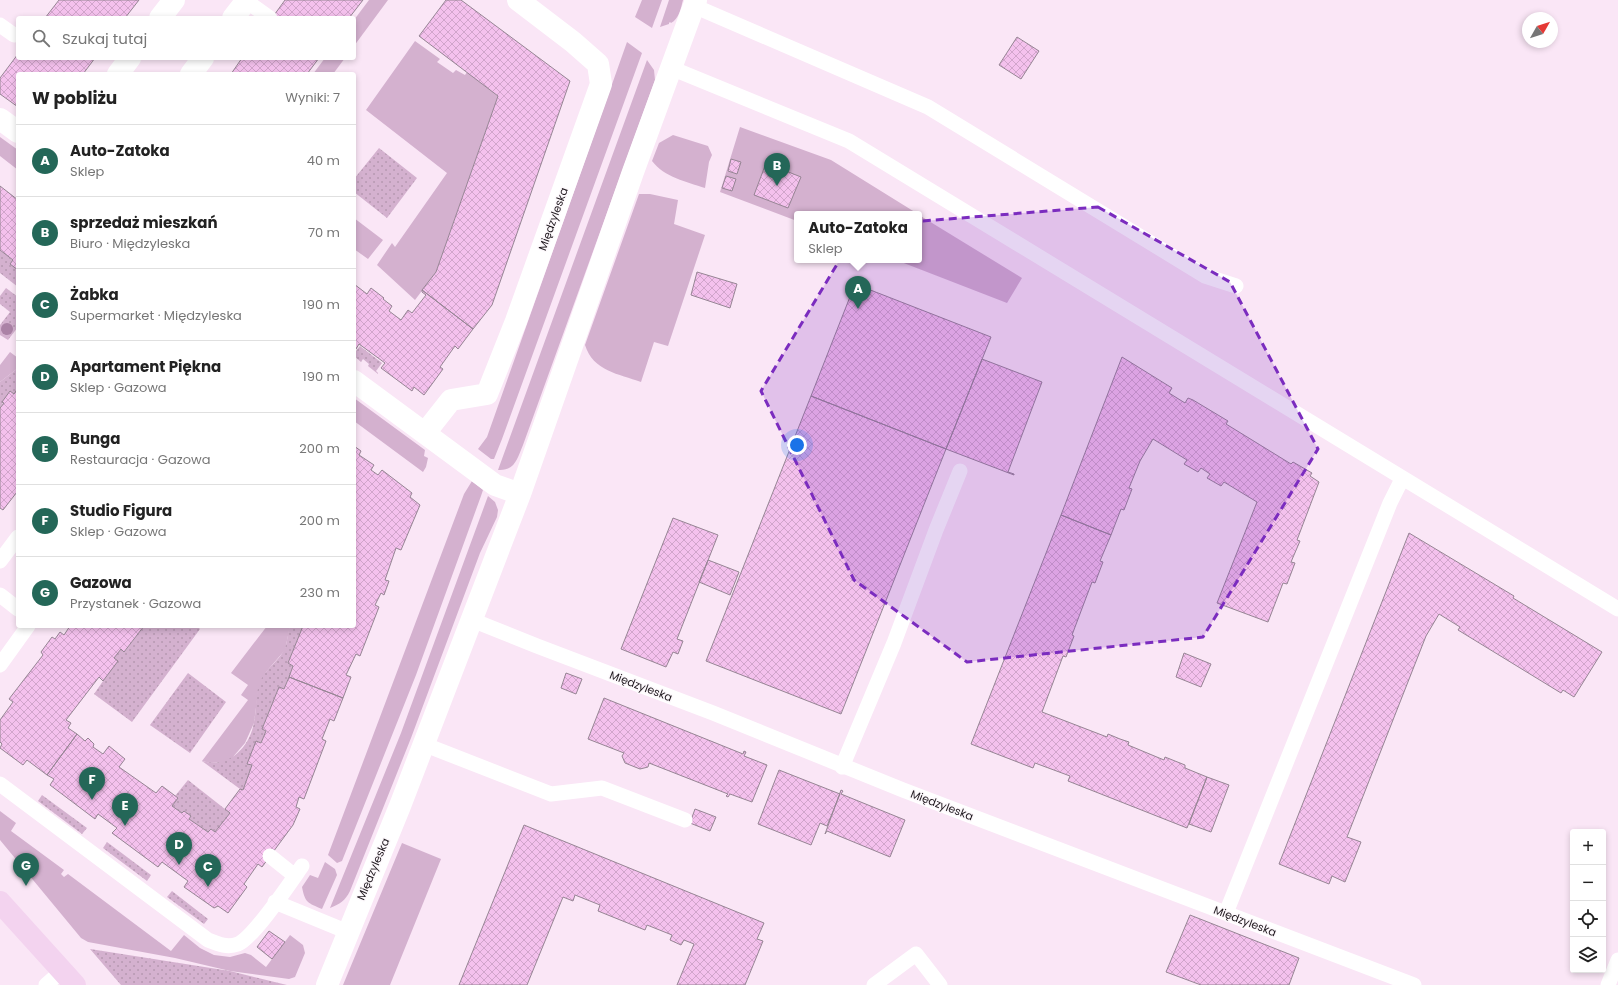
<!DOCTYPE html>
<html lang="pl">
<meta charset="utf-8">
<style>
body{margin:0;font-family:Poppins,sans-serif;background:#f2f2f2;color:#222}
.controls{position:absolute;right:12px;bottom:12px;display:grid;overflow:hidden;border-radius:4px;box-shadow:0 2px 6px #0003}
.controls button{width:36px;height:36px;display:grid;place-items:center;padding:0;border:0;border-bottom:1px solid #e0e0e0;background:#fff;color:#222;font:20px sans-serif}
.compass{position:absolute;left:1522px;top:12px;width:36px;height:36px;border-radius:50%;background:#fff;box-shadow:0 2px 6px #0003;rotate:51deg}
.you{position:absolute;left:797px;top:445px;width:14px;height:14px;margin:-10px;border:3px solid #fff;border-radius:50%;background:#1a73e8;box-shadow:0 0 0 6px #1a73e833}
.badge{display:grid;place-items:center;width:26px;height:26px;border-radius:50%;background:#246758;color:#fff;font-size:13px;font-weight:700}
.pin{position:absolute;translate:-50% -33px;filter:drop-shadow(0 1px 2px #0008)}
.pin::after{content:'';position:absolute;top:21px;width:14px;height:12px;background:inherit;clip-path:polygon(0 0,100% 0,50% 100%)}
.popup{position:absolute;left:794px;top:211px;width:128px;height:52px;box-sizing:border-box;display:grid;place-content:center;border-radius:4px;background:#fff;filter:drop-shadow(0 1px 3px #0005);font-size:13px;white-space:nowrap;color:#767676}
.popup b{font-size:15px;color:#222}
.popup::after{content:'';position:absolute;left:50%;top:100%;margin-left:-8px;border:8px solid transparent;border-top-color:#fff}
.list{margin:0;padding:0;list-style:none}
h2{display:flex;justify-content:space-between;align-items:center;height:52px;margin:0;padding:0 16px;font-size:17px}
h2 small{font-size:13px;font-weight:400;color:#767676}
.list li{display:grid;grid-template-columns:26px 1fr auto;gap:12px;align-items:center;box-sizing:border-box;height:72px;padding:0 16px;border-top:1px solid #e0e0e0}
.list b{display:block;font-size:15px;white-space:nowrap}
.list p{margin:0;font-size:13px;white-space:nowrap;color:#767676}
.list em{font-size:13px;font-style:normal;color:#767676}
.icon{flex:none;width:22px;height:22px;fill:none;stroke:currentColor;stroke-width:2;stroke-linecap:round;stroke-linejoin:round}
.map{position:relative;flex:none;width:1618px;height:985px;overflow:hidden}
.search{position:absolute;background:#fff;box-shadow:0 2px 6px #0003;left:16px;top:16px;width:340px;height:44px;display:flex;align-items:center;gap:10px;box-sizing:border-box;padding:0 14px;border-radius:4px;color:#767676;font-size:15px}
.panel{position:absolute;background:#fff;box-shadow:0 2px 6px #0003;left:16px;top:72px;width:340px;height:556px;border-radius:4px}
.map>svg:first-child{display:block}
.grass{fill:#d4b1cf}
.park{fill:url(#park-dots)}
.building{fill:url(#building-cross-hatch);stroke:#968594}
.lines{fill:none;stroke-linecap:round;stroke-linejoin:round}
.lane{stroke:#fff;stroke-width:15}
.street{stroke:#fff;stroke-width:22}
.secondary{stroke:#f3d3ef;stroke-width:22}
.tree{fill:#ab82a6}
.marked{fill:#7b2cbf;fill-opacity:0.2;stroke:#7b2cbf;stroke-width:3;stroke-dasharray:8 5;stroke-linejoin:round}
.labels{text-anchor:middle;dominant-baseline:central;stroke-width:3;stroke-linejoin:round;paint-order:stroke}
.street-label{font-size:11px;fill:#1f181e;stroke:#fdf9fc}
</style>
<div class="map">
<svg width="1618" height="985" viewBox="0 0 1618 985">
<defs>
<pattern id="park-dots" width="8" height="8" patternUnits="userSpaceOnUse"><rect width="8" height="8" fill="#d4b1cf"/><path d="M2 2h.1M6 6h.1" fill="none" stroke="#b698b1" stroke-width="1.8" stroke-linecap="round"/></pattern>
<pattern id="building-cross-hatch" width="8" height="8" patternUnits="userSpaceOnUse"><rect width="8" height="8" fill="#f4c1ed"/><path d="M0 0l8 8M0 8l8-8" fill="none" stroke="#d1a5cb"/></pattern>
</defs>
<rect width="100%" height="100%" fill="#fae6f6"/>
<path class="grass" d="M369 0H388L354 46V20Z
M642 0H662L652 28 635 17Z
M669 0H683C681 8 679 19 671 23L670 22 669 23V24L660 27Z
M415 41 440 59 437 62 453 73 456 70 465 75 467 72 498 96 436 272 415 300 377 265 392 243 395 247 447 173 366 110Z
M627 42 642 53 502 439 494 459H491L478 449 487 437Z
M325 58H345L333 74H313Z
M647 60 654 70 655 80 523 445C517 459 515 471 498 470Z
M740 127 831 160 918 214H797V221L720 192Z
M673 135 708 146 712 155 709 162 705 188C687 182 664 177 652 161L659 143Z
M0 137 18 150V170L0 156Z
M639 194H650L678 200 674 224 705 235 668 346 654 342 641 382C619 374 593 371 585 345Z
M919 215 1022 278 1007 303 896 260H919Z
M354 218 383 240 368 259 354 249Z
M10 352 18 358V368L0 382V365Z
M354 398 425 450 424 456 428 458 426 467 423 472 354 421Z
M472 481 483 490 481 496 416 675 342 861 337 863 328 855 464 494Z
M488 496 495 502 498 510 497 517 480 553 411 738 350 891C345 901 340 904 330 908L401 733Z
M267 626H290L285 650 266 672 258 692 254 723 245 743 232 758 226 762 210 763 202 761 248 700 241 695 248 685 231 673Z
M0 811 16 823 11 831 64 870 61 874 64 877 68 874 171 951 184 935 200 948 214 955 230 957 245 953 251 955 266 967 290 935 303 945 305 953 295 977 289 979 230 971 175 958 88 942 81 938 0 840Z
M402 843 441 859 390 985H343Z
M325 862 335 869 337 875 322 909C308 903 305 903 302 887L310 875 318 878Z"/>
<path class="park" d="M379 148 417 178 387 218 354 192V179Z
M0 250C18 263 18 265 18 287L0 273Z
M6 288 18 297V327L8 340 0 335V325L10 312 0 304V296Z
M360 346 382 363 376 371 378 373V374L368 366 369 364 363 359 361 362 354 356V350L356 351Z
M18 368V388L14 394 10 391 0 408V382Z
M144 626H197L200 629 132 722 94 694 117 661 114 658 121 649 125 651Z
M290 626H303L288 663 293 666 284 689 279 687 262 729 266 731 261 743 257 741 248 764 252 765 243 790 240 789 202 761C229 769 250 747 254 722 257 709 255 694 260 682 265 669 278 662 284 650 288 643 287 633 290 626Z
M188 673 226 702 190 753 150 725Z
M188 780 230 813 215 832 211 829 208 832 189 819 191 816 184 811 182 813 172 806 178 798 175 796Z
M42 795 87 828 82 834 38 801Z
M107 842 151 875 147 881 103 848Z
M172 891 208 919 204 924 167 897Z
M90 949 230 971 287 985H121Z"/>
<path class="building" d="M59 0H139L125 18H45Z
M285 0H363L349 18H272Z
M446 0H461L570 81 492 305 473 329 422 290 436 272 498 96 419 36Z
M1017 37 1039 51 1021 79 999 65Z
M18 54V58H95L83 74H18V107L0 94V78Z
M242 58H319L307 74H231Z
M731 159 741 162 737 174 728 171Z
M766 163 801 177 788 208 754 195Z
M726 176 736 179 732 191 722 188Z
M0 186 18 200V270L10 264 13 260 0 250Z
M697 272 737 284 730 308 691 295Z
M354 284 367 294 371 288 384 298 383 299 392 306 389 311 401 320 408 310 412 313 426 295 422 292V290L473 329 458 349 455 346 440 367 443 369 424 395 414 387 412 391 381 368 385 363 359 344 356 349 354 348Z
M855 284 991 337 946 449 811 396Z
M1122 357 1172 388 1169 393 1185 403 1188 398 1193 400 1228 421 1226 424 1291 464 1293 462 1312 473 1310 476 1319 482 1297 540 1300 541 1291 562 1295 563 1287 584 1283 583 1268 622 1217 603 1257 502 1224 482 1221 486 1207 478 1210 474 1201 468 1198 472 1184 464 1187 460 1153 439 1140 461 1129 488 1132 489 1124 510 1121 509 1111 535 1061 515Z
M982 359 1042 382 1008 472 1014 474V475L946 449Z
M18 388V493L17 492 3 510 0 508V408L4 403 2 402 10 391 14 394Z
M811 396 946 449 841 714 706 661Z
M354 446 361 451 359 455 374 465 371 470 378 475 382 470 412 493 410 497 420 505 401 550 396 548 385 580 389 581 384 595 381 593 375 605 379 607 360 656 356 654 346 675 351 677 343 698 289 677 293 666 288 663 303 626H354Z
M1061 515 1111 535 1100 561 1103 562 1095 583 1092 582 1072 635 1074 636 1066 657 1063 656 1042 712 1107 737 1108 734 1120 739 1129 742 1128 745 1164 760 1165 757 1185 765V768L1207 777 1187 828 1068 781 1070 776 1035 763 1033 768 971 744Z
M673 518 718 535 677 639 683 641 678 654 673 652 666 667 621 649Z
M1409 533 1514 596 1513 598 1602 652 1574 697 1563 690 1561 693 1458 630 1460 627 1439 614 1426 636 1347 837 1361 842 1345 882 1332 876 1329 884 1279 864Z
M708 560 739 572 730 595 699 582Z
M70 626H144L124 652 121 649 114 658 118 661 103 681 99 677 66 720 71 723 68 728 77 734 47 775 27 760 23 765 0 748 2 744 0 742V720L13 702 9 699 43 655 41 652 52 637 55 639 60 632 64 635Z
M1184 653 1211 664 1201 687 1176 677Z
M566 673 582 679 576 694 561 688Z
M289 677 343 698 334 721 330 719 322 739 326 741 304 799 299 797 296 807 300 809 293 825 262 867 258 864 244 884 247 887 228 913 218 906 214 908 184 887 188 881 162 862 158 867 112 833 117 828 98 814 95 819 50 785 54 779 47 775 77 734 85 741 88 738 94 744 93 747 103 754 109 746 125 759 119 767 156 793 162 786 178 798 172 806 182 813 184 811 191 816 189 819 208 832 211 829 215 832 230 813 225 809 240 789 243 790 252 765 247 764 256 741 261 743 266 731 262 729 279 687 284 689Z
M604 698 743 754 744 751 746 752 744 756 767 765 752 802 730 794 728 797 726 796 728 794 649 763 648 767 640 769 625 763 622 756 624 753 588 739Z
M779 770 840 794 827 826 820 823 811 845 758 824Z
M1207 777 1229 785 1211 832 1189 824Z
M841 790 843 791 841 794 905 820 890 857 827 831 825 834Z
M695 809 716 817 710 831 690 823Z
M524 825 764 923 757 939 763 941 745 985H677L694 944 684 940 681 945 670 940 672 935 647 925 645 930 598 911 600 905 575 895 573 901 563 897 527 985H459Z
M1190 915 1299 958 1289 985H1201L1166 972Z
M269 931 285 942 272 959 257 947Z"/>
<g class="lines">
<path class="lane" d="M246 1 270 18
M694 6 928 107 1205 276 1236 286
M0 25 14 35
M671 68 849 141 1618 609
M0 561 18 537
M0 595 18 609
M472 620 537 646 713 713 903 790 1414 985
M0 665 28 626
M423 744 551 794 602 788 685 820
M842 767 894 643 936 530 960 471
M0 784 208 940C218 944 227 948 238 944 254 937 290 883 302 866
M270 856 295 876
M275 902 348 932
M1226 913 1390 503 1402 479
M46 985 62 971
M874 985 916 954 940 985
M1608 985 1618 960"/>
<path class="street" d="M160 18 174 0
M233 18 247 0
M118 74 130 58
M191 74 203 58
M0 119 18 132
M354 381 495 485 520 494
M425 433 451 400 487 394 516 321 601 84 598 64 573 42 518 0
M327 985 400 806 520 494 633 172 696 0"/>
<path class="secondary" d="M0 902 75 985"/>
</g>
<circle class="tree" cx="7" cy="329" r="6"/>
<path class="marked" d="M1098 207 1230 282 1318 449 1203 637 967 662 854 580 761 391 860 226Z"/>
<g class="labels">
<g class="street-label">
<text transform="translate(553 219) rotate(-70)">Międzyleska</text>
<text transform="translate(641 686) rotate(21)">Międzyleska</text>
<text transform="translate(942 805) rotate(21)">Międzyleska</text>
<text transform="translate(373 869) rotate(-67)">Międzyleska</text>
<text transform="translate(1245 921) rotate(21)">Międzyleska</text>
</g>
</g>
</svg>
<div class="controls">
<button>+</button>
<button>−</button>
<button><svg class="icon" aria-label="locate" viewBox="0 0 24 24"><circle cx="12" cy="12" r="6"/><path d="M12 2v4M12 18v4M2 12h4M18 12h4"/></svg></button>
<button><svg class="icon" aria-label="layers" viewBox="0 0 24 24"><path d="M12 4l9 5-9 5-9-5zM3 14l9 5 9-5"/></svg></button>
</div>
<svg class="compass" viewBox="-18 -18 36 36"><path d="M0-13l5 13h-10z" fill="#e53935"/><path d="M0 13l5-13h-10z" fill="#767676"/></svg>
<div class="you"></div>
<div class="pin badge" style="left:858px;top:309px">A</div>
<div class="popup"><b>Auto-Zatoka</b>Sklep</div>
<div class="pin badge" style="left:777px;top:186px">B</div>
<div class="pin badge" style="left:208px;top:887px">C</div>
<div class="pin badge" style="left:179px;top:865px">D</div>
<div class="pin badge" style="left:125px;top:826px">E</div>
<div class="pin badge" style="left:92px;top:800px">F</div>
<div class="pin badge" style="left:26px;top:886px">G</div>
<div class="search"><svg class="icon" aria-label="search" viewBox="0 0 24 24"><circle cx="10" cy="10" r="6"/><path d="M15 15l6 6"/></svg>Szukaj tutaj</div>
<section class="panel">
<h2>W pobliżu<small>Wyniki: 7</small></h2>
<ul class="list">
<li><span class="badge">A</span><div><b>Auto-Zatoka</b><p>Sklep</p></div><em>40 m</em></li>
<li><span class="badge">B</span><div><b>sprzedaż mieszkań</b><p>Biuro · Międzyleska</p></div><em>70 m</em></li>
<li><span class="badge">C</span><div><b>Żabka</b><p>Supermarket · Międzyleska</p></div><em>190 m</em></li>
<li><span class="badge">D</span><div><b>Apartament Piękna</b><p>Sklep · Gazowa</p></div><em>190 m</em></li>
<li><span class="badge">E</span><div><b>Bunga</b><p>Restauracja · Gazowa</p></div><em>200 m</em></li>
<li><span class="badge">F</span><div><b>Studio Figura</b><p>Sklep · Gazowa</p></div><em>200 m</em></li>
<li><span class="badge">G</span><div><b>Gazowa</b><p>Przystanek · Gazowa</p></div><em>230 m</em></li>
</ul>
</section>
</div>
